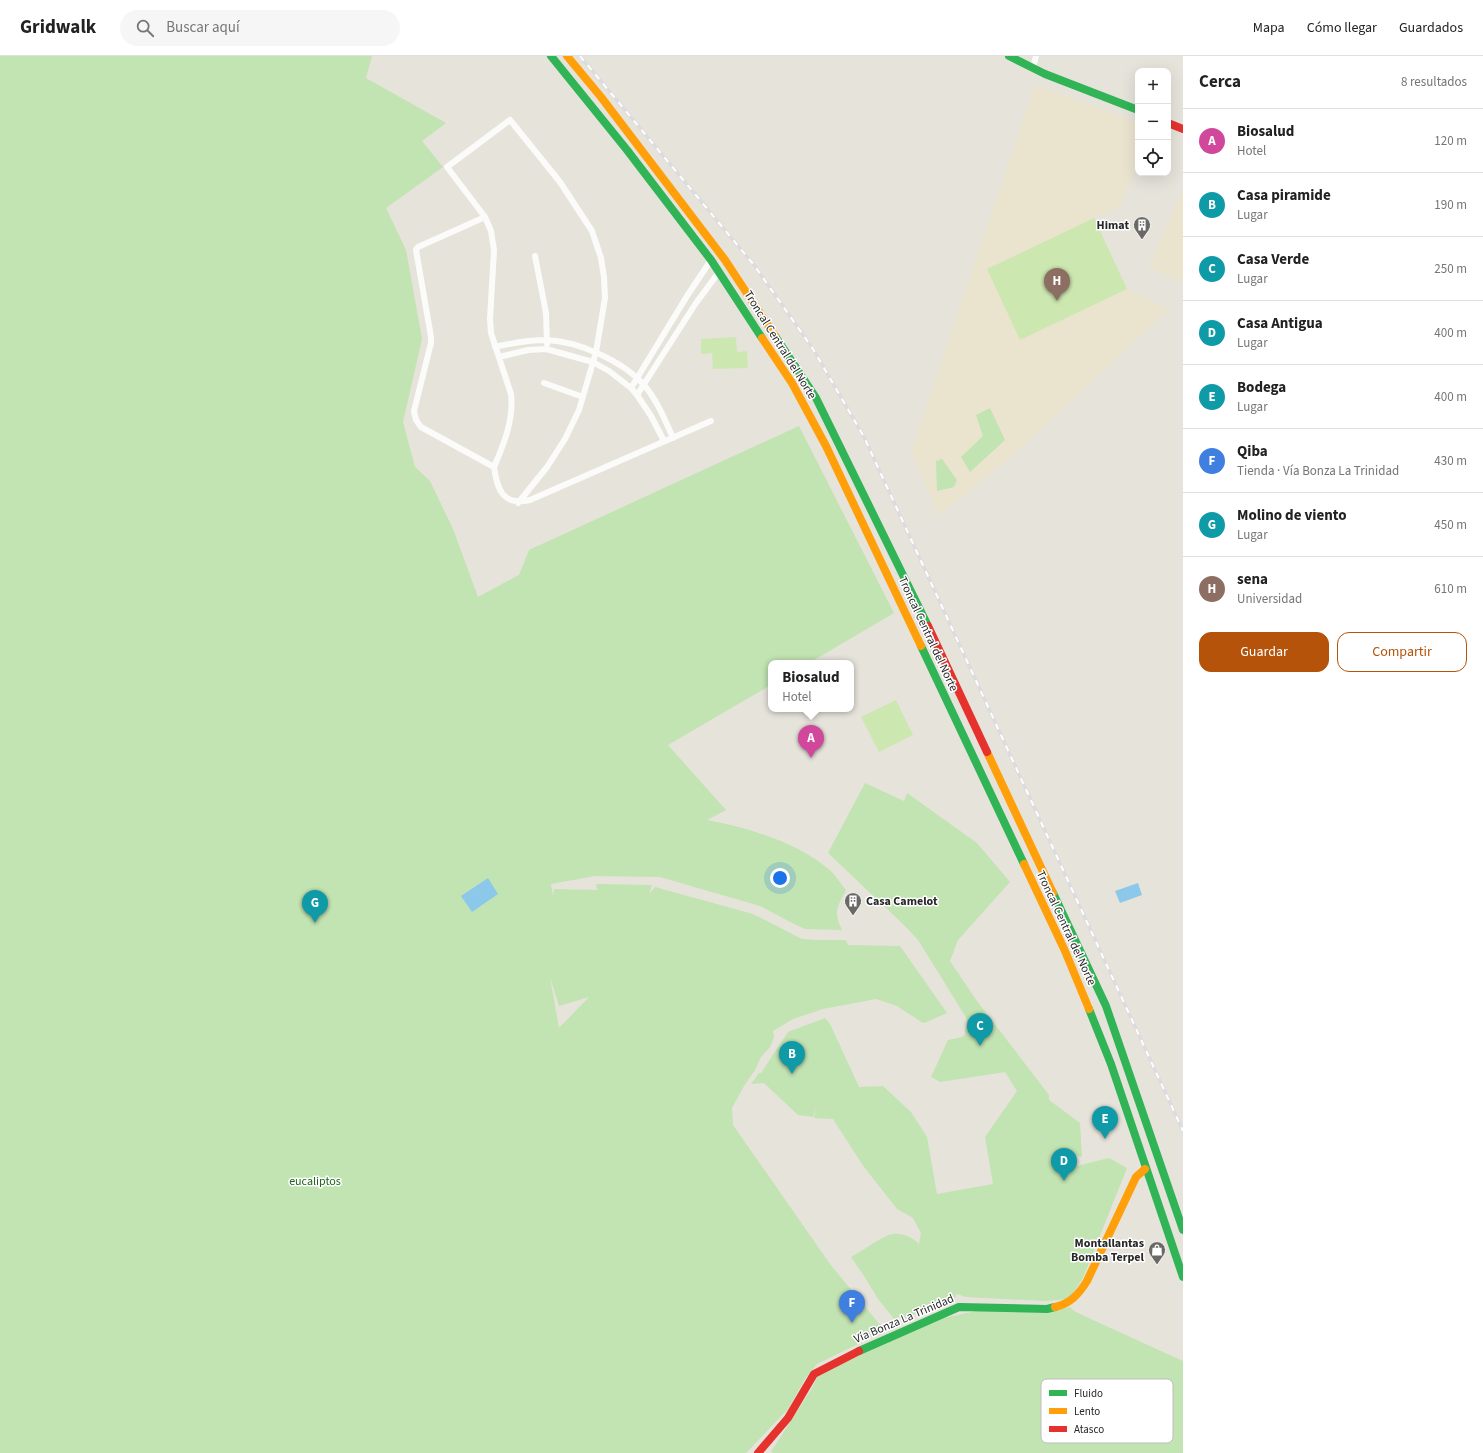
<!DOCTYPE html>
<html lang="es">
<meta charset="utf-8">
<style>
body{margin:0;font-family:"Source Sans 3",sans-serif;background:#f6f6f6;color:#222}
.controls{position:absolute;right:12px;top:12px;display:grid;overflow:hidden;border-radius:8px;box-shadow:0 4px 16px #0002}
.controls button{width:36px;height:36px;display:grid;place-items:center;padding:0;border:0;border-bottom:1px solid #e0e0e0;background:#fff;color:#222;font:20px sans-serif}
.you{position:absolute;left:780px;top:822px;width:14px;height:14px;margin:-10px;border:3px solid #fff;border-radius:50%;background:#1a73e8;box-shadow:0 0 0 6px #1a73e833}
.badge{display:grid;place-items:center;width:26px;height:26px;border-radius:50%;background:#b45309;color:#fff;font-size:13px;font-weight:700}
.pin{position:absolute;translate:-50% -33px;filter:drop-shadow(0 1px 2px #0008)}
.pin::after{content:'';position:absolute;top:21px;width:14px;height:12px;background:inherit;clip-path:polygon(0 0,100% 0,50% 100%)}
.popup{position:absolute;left:768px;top:604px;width:86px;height:52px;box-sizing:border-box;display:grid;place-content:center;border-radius:8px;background:#fff;filter:drop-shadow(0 1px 3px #0005);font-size:13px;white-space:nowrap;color:#767676}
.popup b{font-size:15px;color:#222}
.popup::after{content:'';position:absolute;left:50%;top:100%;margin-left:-8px;border:8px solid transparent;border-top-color:#fff}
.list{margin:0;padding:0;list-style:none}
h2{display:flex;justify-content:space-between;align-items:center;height:52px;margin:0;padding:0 16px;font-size:17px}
h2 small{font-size:13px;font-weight:400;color:#767676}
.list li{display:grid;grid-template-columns:26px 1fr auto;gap:12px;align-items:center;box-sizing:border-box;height:64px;padding:0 16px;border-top:1px solid #e0e0e0}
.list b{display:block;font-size:15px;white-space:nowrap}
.list p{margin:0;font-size:13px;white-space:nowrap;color:#767676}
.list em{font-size:13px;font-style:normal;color:#767676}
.actions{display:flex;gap:8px;padding:12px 16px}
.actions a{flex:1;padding:9px 0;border:1px solid #b45309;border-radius:12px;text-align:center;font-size:14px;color:#b45309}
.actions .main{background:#b45309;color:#fff}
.icon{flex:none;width:22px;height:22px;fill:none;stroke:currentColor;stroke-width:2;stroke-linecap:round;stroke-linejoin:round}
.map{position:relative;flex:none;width:1183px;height:1397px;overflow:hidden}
header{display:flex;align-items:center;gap:24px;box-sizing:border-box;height:56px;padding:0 20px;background:#fff;border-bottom:1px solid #e0e0e0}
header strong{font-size:19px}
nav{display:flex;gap:22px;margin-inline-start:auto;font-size:14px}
.search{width:280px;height:36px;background:#f6f6f6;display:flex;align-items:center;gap:10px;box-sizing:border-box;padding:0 14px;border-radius:22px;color:#767676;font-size:15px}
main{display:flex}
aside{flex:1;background:#fff}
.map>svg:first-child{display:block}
.education{fill:#eae4cf}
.green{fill:#c2e3b2;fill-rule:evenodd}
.pitch{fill:#cde7b0}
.water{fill:#8cc8ea}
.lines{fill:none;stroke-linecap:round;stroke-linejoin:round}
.street{stroke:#fbfbfa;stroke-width:6}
.fast{stroke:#30b455;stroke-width:8}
.slow{stroke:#ff9f0a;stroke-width:8}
.jam{stroke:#e5322d;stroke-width:8}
.rail-casing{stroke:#dcdbdd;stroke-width:3.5}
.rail{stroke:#fff;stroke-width:2;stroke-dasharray:6;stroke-linecap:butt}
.labels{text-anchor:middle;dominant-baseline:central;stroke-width:3;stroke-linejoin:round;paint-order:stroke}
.poi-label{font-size:12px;font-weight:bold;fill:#272727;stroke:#fff;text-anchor:end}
.street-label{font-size:12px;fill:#272727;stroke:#fff}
.park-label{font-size:12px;fill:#1f6417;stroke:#fff}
.key{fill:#fff;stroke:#bebebe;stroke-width:1}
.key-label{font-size:11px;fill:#272727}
</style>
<header>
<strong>Gridwalk</strong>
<div class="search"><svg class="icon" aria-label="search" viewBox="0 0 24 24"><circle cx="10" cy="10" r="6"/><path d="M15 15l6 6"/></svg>Buscar aquí</div>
<nav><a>Mapa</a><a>Cómo llegar</a><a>Guardados</a></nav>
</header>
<main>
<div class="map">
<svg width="1183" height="1397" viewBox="0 0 1183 1397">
<rect width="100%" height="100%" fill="#e6e3db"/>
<path class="education" d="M1035 29 1138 67V106L1120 150 1094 162 1127 233 1169 253 1019 394 939 460 911 396Z
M1183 136V220L1180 226 1149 211 1178 143Z"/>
<path class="green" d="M0 0H372L366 22 446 67 422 85 443 111 386 152 406 194 422 283 403 366 415 411 430 425 453 473 478 541 519 519 529 494 799 370 894 557 809 607H771V629L668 689 726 754 707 764C746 771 795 786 826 811 834 816 840 827 846 834 837 852 833 855 842 874L805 873 794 868 760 850 660 821 595 820 551 828 553 840 554 833 597 834 596 828 652 829 649 838 655 831 753 858 802 883 816 884H846L848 889 900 890 947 957 927 966 923 967 897 950 876 943 823 953 793 963 773 975 774 981 770 991 761 1001 755 1014 744 1030 732 1052 733 1069 830 1208 885 1275 817 1308 805 1323 788 1353 746 1397H0ZM550 921 559 950 589 941 559 972Z
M990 352 1005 384 970 416 961 401 983 380 976 359Z
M942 403 957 424 954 431 937 435 936 405Z
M865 727 904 745 907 737 977 787 1010 826 958 884 950 905 977 945 1049 1039V1044L1080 1067 1082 1101 1060 1096 1063 1107 1073 1111 1109 1102 1127 1112 1083 1222 1069 1243 1045 1245 966 1241 957 1238 953 1244 945 1245 904 1263 899 1261 894 1263 878 1243 866 1223 851 1201C859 1197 886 1178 893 1178 903 1177 913 1182 919 1188L921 1177 913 1162 897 1153 864 1111 833 1063 814 1062 816 1052 813 1061 798 1059 764 1027 751 1028 759 1017H761L788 976 825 962 830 968 859 1031 883 1030 911 1056 927 1081 937 1138 993 1128 985 1081 1017 1035 1005 1016 940 1026 931 1021 948 984 962 981 965 978 967 963 918 884 905 870 828 797Z
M1070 1251 1074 1255 1095 1265 1183 1305V1397H774L771 1396 812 1332 819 1317 935 1264 981 1254 1047 1257Z"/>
<path class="pitch" d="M1094 162 1127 233 1020 284 987 213Z
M736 281 737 296 747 295 748 312 713 313 712 297 701 298V283Z
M896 644 913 679 879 696 861 661Z"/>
<path class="water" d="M488 822 498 838 472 856 461 840Z
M1138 827 1142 839 1120 847 1115 835Z"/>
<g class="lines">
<path class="street" d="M1033 12 1036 0
M485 161 418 191 416 194 431 281V287L414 355 416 364 421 371 494 411C497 434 503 450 530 444L711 365
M535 200 546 257 547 288
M495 291C512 287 528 284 546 284 578 285 623 305 644 329 657 344 665 364 673 382
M499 301 528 294 546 293 593 306 609 315 631 332 637 339 651 360 664 385
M544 327 583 341
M631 332 687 240 711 204
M637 339 696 247 719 216
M494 411C504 388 514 363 511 338L491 277 490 263 494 194 491 175 485 161 447 111 510 64 560 126 592 175 601 202 604 221 605 242 596 296 579 354 565 383 547 411 518 447"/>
<path class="fast" d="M551 0 627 94 711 204 762 282
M1009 0 1045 18 1138 54
M775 280 816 342 928 570
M921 590 1024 808
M1053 837 1106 950 1183 1174
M1089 953 1111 1008 1183 1221
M859 1295 959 1251 1047 1253 1055 1251"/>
<path class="slow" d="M567 0 601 41 725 204 775 280
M762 282 792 327 826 390 921 590
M987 696 1053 837
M1024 808 1065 895 1089 953
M1055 1251C1070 1248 1079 1238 1087 1225L1136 1121 1145 1113"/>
<path class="jam" d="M1168 67 1183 73
M928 570 987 696
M758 1397 788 1362 814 1318 859 1295"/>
<g class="rail-casing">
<path id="rail" d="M580 0 754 209 813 293 864 381 1183 1075"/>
</g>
<use href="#rail" class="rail"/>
</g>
<defs>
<g id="building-pin" transform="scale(0.9)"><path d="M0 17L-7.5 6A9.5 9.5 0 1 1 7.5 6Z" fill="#6a6966" stroke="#fff"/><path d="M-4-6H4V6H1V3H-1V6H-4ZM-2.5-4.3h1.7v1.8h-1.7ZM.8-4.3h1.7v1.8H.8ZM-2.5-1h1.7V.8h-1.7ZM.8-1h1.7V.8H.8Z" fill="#fff"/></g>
<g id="shop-pin" transform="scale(0.9)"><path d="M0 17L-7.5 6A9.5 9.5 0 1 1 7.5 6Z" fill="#6a6966" stroke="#fff"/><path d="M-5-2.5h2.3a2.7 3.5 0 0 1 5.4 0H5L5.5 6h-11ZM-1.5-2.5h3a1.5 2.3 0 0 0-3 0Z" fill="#fff"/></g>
</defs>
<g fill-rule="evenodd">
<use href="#building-pin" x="1142" y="169"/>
<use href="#building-pin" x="853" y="845"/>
<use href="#shop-pin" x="1157" y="1194"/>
</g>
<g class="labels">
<g class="poi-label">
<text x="1129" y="169">Himat</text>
<text x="866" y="845" text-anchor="start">Casa Camelot</text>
<text x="1144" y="1187">Montallantas<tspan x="1144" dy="14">Bomba Terpel</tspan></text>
</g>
<g class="street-label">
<text transform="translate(780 289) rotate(58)">Troncal Central del Norte</text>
<text transform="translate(928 578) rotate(65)">Troncal Central del Norte</text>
<text transform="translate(1066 872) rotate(65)">Troncal Central del Norte</text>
<text transform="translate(904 1263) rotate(-23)">Vía Bonza La Trinidad</text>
</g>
<g class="park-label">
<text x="315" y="1125">eucaliptos</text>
</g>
</g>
<rect x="1041" y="1323" width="132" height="64" rx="6" class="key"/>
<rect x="1049" y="1334" width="18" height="6" fill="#30b455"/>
<rect x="1049" y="1352" width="18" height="6" fill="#ff9f0a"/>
<rect x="1049" y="1370" width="18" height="6" fill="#e5322d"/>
<g class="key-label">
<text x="1074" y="1341">Fluido</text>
<text x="1074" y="1359">Lento</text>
<text x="1074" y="1377">Atasco</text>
</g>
</svg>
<div class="controls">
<button>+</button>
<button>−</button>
<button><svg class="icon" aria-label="locate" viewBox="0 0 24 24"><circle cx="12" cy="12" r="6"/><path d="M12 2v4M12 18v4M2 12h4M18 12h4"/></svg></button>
</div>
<div class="you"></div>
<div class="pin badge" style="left:811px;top:702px;background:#d1479c">A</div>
<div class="popup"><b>Biosalud</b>Hotel</div>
<div class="pin badge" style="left:792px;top:1018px;background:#0f9aa8">B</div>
<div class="pin badge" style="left:980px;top:990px;background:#0f9aa8">C</div>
<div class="pin badge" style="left:1064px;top:1125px;background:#0f9aa8">D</div>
<div class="pin badge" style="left:1105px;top:1083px;background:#0f9aa8">E</div>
<div class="pin badge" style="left:852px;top:1267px;background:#3f7fe0">F</div>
<div class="pin badge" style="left:315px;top:867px;background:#0f9aa8">G</div>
<div class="pin badge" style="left:1057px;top:245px;background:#8d6e63">H</div>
</div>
<aside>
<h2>Cerca<small>8 resultados</small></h2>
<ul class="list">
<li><span class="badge" style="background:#d1479c">A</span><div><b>Biosalud</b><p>Hotel</p></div><em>120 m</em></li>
<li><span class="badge" style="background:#0f9aa8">B</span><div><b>Casa piramide</b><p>Lugar</p></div><em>190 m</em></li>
<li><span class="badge" style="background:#0f9aa8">C</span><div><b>Casa Verde</b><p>Lugar</p></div><em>250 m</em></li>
<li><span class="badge" style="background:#0f9aa8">D</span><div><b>Casa Antigua</b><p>Lugar</p></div><em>400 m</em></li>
<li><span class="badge" style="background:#0f9aa8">E</span><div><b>Bodega</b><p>Lugar</p></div><em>400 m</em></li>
<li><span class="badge" style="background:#3f7fe0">F</span><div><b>Qiba</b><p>Tienda · Vía Bonza La Trinidad</p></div><em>430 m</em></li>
<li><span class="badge" style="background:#0f9aa8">G</span><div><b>Molino de viento</b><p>Lugar</p></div><em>450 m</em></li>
<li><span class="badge" style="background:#8d6e63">H</span><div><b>sena</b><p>Universidad</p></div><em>610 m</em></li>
</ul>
<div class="actions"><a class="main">Guardar</a><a>Compartir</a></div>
</aside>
</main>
